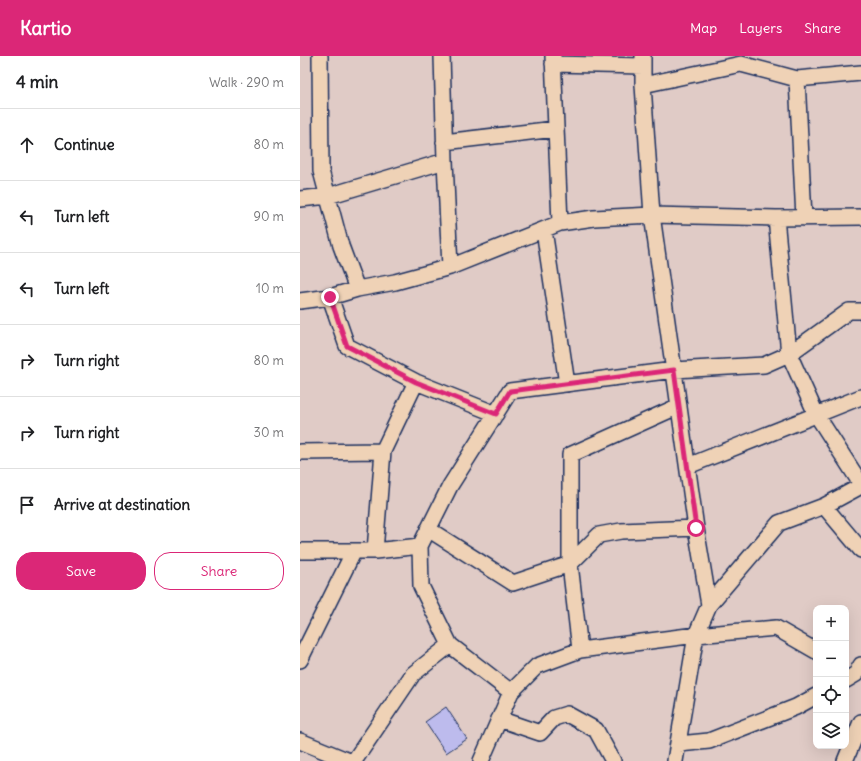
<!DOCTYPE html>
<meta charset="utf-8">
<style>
body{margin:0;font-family:Delius,sans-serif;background:#f6f6f6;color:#202124}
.controls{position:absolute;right:12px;bottom:12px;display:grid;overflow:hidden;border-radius:8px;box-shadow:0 4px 16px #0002}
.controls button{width:36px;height:36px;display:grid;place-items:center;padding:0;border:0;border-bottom:1px solid #e0e0e0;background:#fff;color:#202124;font:20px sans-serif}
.stop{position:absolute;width:12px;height:12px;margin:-9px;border:3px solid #db2777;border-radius:50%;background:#fff}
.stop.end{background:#db2777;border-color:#fff;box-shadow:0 1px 4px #0008}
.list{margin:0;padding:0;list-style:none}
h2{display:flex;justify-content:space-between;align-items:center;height:52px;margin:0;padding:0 16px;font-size:17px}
h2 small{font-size:13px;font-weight:400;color:#757577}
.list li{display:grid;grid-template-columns:26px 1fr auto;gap:12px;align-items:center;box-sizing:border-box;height:72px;padding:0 16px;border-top:1px solid #e0e0e0}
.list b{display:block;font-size:15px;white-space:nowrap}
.list em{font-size:13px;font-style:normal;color:#757577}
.actions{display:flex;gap:8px;padding:12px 16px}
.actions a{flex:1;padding:9px 0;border:1px solid #db2777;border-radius:16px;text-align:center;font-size:14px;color:#db2777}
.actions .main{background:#db2777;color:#fff}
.icon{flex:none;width:22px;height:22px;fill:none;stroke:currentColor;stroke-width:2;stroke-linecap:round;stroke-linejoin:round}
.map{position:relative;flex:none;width:561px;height:705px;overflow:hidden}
header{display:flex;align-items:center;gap:24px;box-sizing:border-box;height:56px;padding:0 20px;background:#db2777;color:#fff}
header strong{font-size:19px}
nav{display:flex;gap:22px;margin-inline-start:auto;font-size:14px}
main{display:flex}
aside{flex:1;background:#fff}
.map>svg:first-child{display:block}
.building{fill:#bdbbed;stroke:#1b2f5e}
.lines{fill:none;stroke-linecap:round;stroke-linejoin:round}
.minor-casing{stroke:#1b2f5e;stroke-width:18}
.minor{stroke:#efd2b6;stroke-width:15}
.route{stroke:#db2777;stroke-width:5}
</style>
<header>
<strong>Kartio</strong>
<nav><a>Map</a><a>Layers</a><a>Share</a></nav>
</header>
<main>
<aside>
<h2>4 min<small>Walk · 290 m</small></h2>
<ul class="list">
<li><svg class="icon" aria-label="ahead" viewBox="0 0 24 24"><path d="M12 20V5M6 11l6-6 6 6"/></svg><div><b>Continue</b></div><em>80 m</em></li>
<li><svg class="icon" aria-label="left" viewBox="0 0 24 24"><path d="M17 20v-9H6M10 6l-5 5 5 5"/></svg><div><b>Turn left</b></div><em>90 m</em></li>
<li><svg class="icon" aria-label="left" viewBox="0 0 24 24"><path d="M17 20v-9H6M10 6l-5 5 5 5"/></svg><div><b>Turn left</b></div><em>10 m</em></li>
<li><svg class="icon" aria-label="right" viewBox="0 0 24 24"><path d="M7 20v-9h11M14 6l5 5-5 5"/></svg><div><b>Turn right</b></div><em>80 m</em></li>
<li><svg class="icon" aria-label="right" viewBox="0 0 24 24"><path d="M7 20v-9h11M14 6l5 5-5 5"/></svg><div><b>Turn right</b></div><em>30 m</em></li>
<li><svg class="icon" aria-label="arrive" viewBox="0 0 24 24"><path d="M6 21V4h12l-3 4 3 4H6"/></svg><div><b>Arrive at destination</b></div></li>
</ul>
<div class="actions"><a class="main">Save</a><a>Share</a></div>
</aside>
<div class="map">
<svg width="561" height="705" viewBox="0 0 561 705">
<rect width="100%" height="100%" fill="#e0cbc6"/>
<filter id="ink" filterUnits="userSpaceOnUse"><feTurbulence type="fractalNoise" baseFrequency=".025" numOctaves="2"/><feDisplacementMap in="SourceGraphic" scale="8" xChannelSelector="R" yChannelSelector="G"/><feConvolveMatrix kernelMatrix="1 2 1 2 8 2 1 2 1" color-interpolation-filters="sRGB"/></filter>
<g filter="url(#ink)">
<path class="building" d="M146 651 167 683 146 697 125 666Z"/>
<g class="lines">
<g class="minor-casing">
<path id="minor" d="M20 0 21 115 41 190 57 233
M142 0 145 105 150 211
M253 0 260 167
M343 0V29L352 159 396 472 409 549 396 579 375 705
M253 8 343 10
M497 23 504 162
M343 29 441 8 497 23 561 17
M144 86 255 73
M0 143 28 140 145 105
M476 162 489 298 516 358 561 428
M244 174 267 328
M30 241 47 290 116 326 196 358
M0 245 30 241 57 233 95 226 150 211 260 167 294 162 352 159 476 162 561 161
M0 396 83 395
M388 410 561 341
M524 450 561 494
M128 473 213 527 270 508 299 479 321 475 396 472
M0 495H75L120 490
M75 495 83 395 116 326
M409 549 479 467 524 450 561 430
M280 594 270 508V399L379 350
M0 604 54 495
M546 624 556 618 561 609
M211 636 150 589 121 530 120 490 150 430 210 335 374 314 464 309 489 298 549 255H561
M199 663 240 677 254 662 267 658 296 674 313 705
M0 685 49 705
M379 688 409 685 496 651 516 640
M54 705 113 618 150 589
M181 705 211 636 237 610 280 594 396 579 476 572 516 595
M545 705 561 666"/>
</g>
<use href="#minor" class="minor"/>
</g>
</g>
<g class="lines" filter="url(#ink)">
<path class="route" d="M30 241 47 290 116 326 196 358 210 335 374 314 396 472"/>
</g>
</svg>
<div class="controls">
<button>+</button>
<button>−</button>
<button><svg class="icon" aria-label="locate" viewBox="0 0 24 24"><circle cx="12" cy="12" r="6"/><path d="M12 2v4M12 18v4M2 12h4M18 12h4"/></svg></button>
<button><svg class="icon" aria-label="layers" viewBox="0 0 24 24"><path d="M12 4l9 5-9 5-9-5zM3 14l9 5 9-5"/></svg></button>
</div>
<div class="stop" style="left:396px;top:472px"></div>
<div class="stop end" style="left:30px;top:241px"></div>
</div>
</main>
